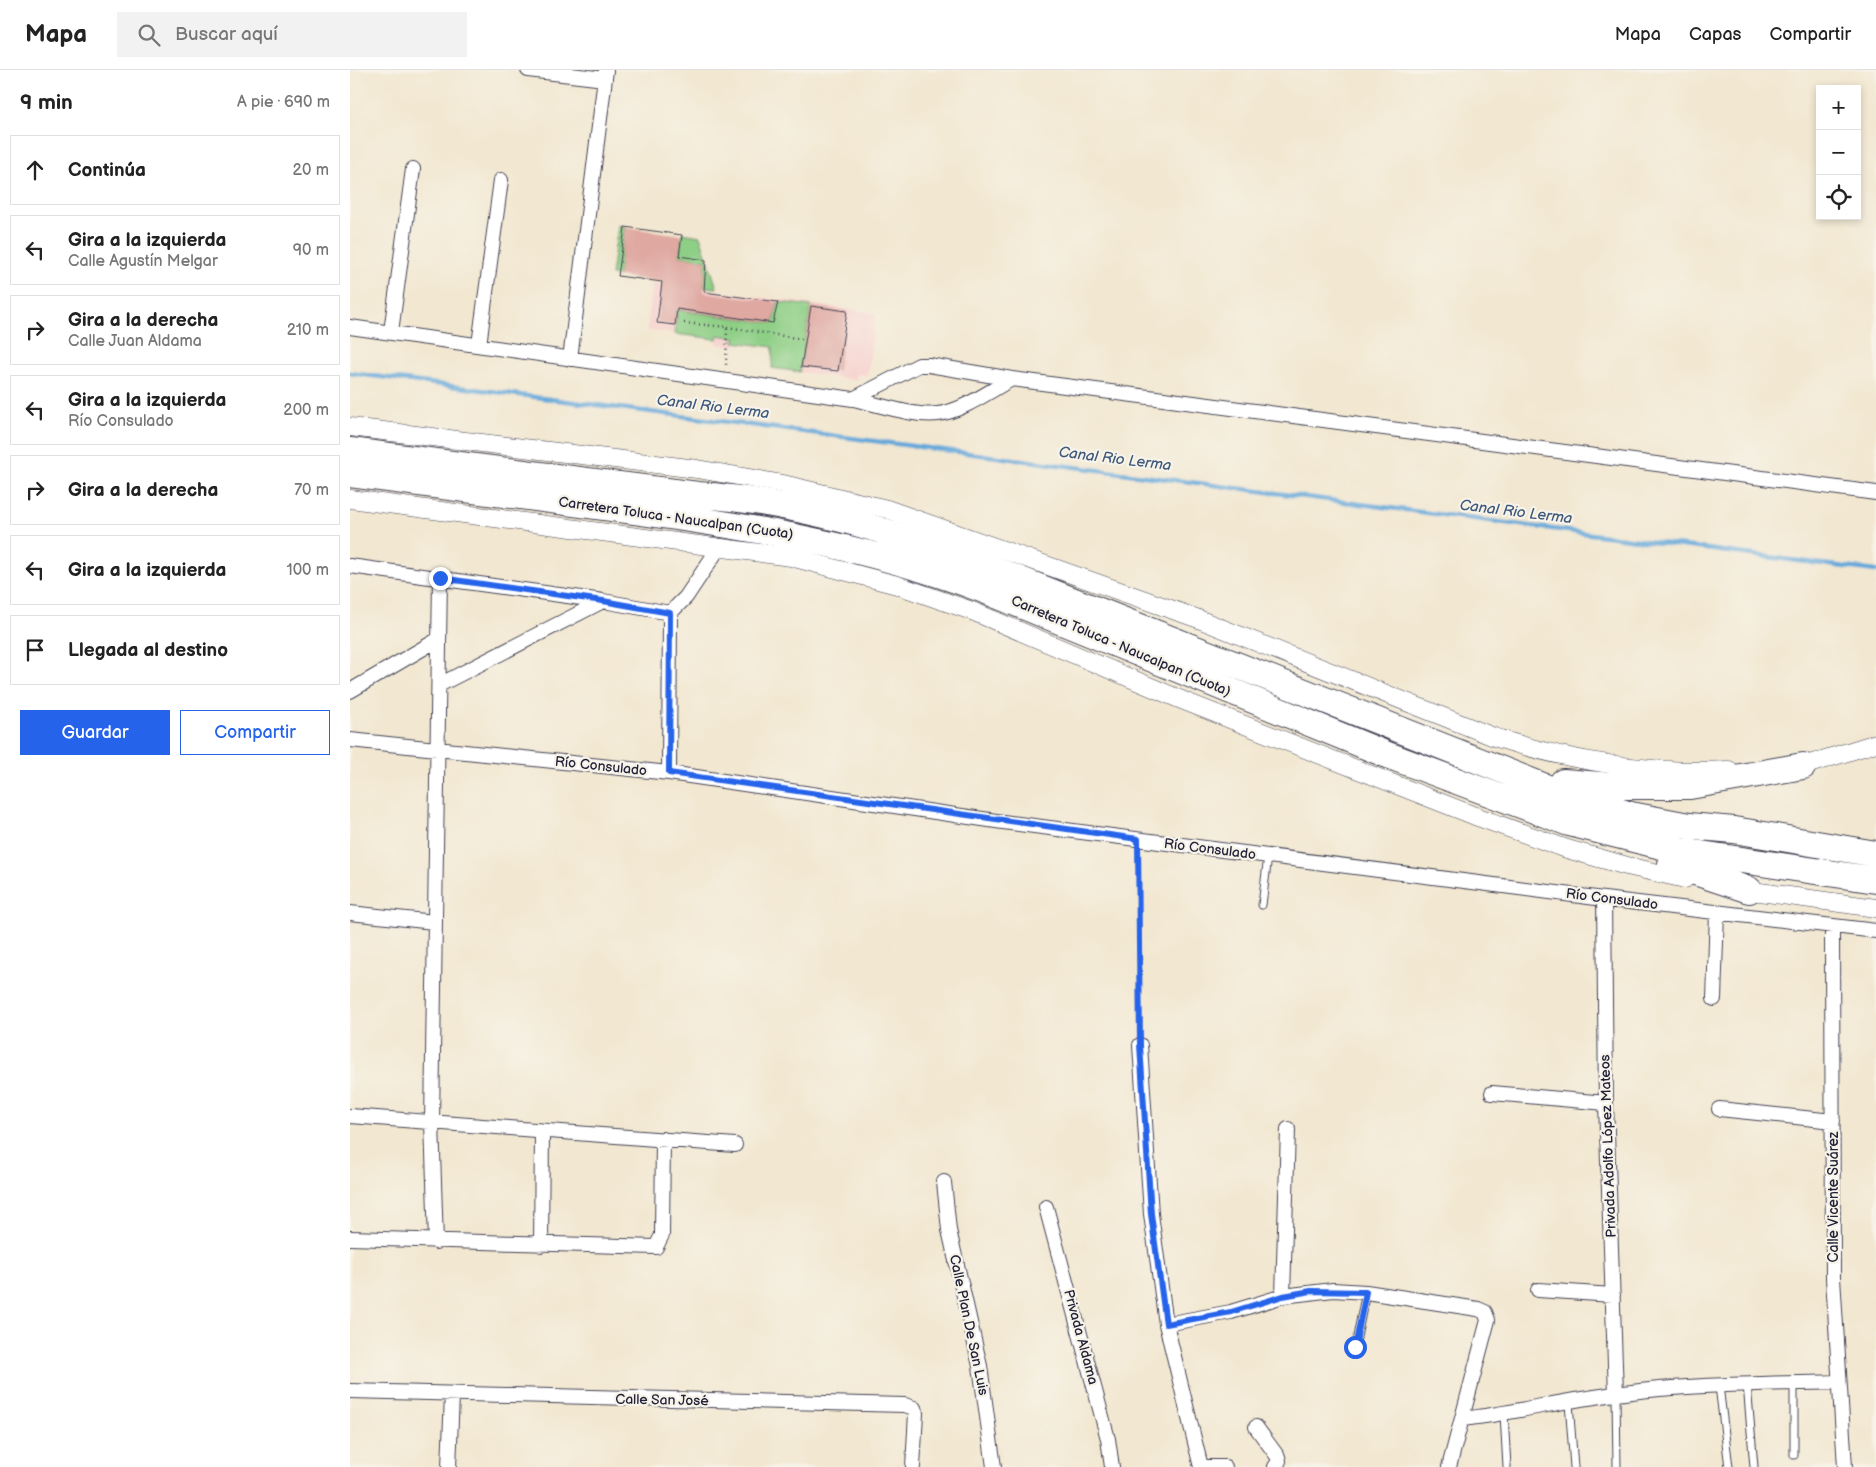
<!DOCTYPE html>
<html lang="es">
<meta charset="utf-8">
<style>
body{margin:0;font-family:"Balsamiq Sans",sans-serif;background:#f2f2f2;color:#222}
.controls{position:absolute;right:15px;top:15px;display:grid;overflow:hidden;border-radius:0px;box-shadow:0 2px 8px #0003}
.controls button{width:45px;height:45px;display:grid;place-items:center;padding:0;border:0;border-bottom:1px solid #e0e0e0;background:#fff;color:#222;font:25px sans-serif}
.stop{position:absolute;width:15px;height:15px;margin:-11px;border:4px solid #2563eb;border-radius:50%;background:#fff}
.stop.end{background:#2563eb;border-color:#fff;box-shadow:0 1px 5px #0008}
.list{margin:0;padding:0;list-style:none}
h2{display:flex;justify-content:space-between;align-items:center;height:65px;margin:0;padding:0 20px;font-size:21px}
h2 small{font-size:16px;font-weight:400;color:#767676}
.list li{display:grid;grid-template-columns:32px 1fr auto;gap:15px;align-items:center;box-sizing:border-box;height:70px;margin:0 10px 10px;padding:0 10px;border:1px solid #e0e0e0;border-radius:0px}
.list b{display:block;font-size:19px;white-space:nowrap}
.list p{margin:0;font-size:16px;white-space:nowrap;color:#767676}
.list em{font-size:16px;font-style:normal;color:#767676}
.actions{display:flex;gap:10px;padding:15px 20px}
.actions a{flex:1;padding:11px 0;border:1px solid #2563eb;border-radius:0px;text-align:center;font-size:18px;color:#2563eb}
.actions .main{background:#2563eb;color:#fff}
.icon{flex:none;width:28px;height:28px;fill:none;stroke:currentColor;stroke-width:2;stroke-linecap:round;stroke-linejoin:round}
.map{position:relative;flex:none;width:1526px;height:1397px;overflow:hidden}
header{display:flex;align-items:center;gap:30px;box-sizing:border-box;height:70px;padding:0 25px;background:#fff;border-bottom:1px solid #e0e0e0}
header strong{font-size:24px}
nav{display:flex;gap:28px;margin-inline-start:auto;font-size:18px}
.search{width:350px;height:45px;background:#f2f2f2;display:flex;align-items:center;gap:12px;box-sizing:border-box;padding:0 18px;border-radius:0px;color:#767676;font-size:19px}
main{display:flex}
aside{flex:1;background:#fff}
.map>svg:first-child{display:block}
.built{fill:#f7d0cd}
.green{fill:#8ecf86;stroke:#587860}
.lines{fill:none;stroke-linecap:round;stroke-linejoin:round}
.stream{stroke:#65a8da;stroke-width:4.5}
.building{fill:#dfa8a1}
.service-casing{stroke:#414051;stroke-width:9}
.minor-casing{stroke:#414051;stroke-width:16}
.tertiary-casing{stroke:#414051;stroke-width:19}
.motorway-casing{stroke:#414051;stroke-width:28}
.path{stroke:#414051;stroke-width:2.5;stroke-dasharray:1 4;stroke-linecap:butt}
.service{stroke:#fff;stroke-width:7}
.minor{stroke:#fff;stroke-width:14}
.tertiary{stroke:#fff;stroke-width:18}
.motorway{stroke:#fff;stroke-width:26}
.route{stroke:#2563eb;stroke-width:6}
.labels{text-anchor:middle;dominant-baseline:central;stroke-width:4.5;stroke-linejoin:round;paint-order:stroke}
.street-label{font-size:14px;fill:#22223b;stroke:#f7f3e8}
.water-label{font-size:15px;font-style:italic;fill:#3d587b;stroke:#f7f3e8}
</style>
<header>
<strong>Mapa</strong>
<div class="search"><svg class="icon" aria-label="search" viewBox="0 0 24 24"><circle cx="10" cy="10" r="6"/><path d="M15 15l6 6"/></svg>Buscar aquí</div>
<nav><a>Mapa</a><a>Capas</a><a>Compartir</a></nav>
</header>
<main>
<aside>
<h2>9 min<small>A pie · 690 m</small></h2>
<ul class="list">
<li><svg class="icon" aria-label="ahead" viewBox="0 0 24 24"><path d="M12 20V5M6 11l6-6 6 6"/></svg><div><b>Continúa</b></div><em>20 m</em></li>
<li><svg class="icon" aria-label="left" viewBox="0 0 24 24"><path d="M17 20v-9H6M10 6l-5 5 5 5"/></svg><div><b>Gira a la izquierda</b><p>Calle Agustín Melgar</p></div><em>90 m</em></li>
<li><svg class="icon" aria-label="right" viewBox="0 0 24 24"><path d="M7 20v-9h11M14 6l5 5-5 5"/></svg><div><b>Gira a la derecha</b><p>Calle Juan Aldama</p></div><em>210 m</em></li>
<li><svg class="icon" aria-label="left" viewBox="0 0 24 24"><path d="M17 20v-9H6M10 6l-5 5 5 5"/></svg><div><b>Gira a la izquierda</b><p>Río Consulado</p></div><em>200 m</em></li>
<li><svg class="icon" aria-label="right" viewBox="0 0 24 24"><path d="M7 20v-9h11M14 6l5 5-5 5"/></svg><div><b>Gira a la derecha</b></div><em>70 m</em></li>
<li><svg class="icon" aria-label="left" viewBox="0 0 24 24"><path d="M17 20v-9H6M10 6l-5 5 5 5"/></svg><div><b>Gira a la izquierda</b></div><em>100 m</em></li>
<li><svg class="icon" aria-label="arrive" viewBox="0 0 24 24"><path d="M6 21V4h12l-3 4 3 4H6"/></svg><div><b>Llegada al destino</b></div></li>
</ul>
<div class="actions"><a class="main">Guardar</a><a>Compartir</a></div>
</aside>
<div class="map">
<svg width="1526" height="1397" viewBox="0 0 1526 1397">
<rect width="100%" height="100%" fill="#f7f3e8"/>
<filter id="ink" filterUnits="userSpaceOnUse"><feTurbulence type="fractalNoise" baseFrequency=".02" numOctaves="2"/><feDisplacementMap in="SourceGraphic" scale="10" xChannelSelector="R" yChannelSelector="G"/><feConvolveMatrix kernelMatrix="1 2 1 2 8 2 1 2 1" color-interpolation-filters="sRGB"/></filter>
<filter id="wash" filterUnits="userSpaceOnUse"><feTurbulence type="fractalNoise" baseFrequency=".0096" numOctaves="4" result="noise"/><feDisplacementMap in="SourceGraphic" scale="20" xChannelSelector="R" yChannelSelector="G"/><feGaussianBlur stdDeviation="1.12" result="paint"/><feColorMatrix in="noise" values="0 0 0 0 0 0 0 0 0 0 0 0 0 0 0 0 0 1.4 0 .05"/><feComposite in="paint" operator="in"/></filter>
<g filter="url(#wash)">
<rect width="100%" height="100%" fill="#f2e7d0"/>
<path class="built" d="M303 213 526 243 517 305 507 304 506 310 422 298 423 277 385 273 384 277 367 274V269L297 260Z"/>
<path class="green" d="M268 155 275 157 268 206 261 205Z
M332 163 350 166 367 218 354 217 356 190 329 186Z
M428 232 461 236 450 302 422 298 423 277 384 272 386 268 368 265 367 269 325 264 327 240 423 253Z"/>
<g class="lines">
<path class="stream" d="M0 303 1526 501"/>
</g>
<g id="blocks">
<path class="building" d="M275 157 332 165 329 186 356 190 354 222 428 232 423 253 327 239 325 255 307 253 312 212 268 206Z
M461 236 497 241 488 301 451 297Z"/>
</g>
</g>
<g filter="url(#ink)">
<use href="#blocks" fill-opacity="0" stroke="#414051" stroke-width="1"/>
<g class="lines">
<g class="service-casing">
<path id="service" d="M912 835 918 786
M1005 1277 1016 1222
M1397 1314 1404 1397
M1369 1316 1379 1397
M1266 1324 1267 1397
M1219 1333 1224 1397
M1154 1344 1157 1397
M1444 1385V1313"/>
</g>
<g class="minor-casing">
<path id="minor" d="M178 0 255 9
M0 257 503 329C527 334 564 347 588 344 613 341 639 321 662 309
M41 262 63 99
M129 275 151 110
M220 289 256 0
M503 329 569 295H579L662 309 1526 423
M0 496 253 531 320 543
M89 615 253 531
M0 621 89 569
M0 670 319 703 653 752 1254 829 1526 861
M319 703 320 543 336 527 370 476
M1254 829 1256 1033 1266 1324
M0 843 84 852
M1482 856 1483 1208 1495 1397
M1364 929 1367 842
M790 975 801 1144 816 1254 851 1397
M1142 1023 1256 1033
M1369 1039 1483 1051
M0 1046 385 1075
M594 1112 599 1160 630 1296 644 1397
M696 1137 758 1369 762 1397
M0 1168 306 1177 312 1165 313 1069
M86 1172 82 1053 90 508
M191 1175 192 1061
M1188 1220 1263 1225
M933 1226 938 1059
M816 1254 881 1242 933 1226 983 1220 1016 1222 1128 1239 1135 1242 1138 1250 1099 1397
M0 1321 555 1335 564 1338 566 1343 563 1397
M1112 1349C1164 1343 1214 1330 1266 1324 1339 1314 1415 1314 1489 1312
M906 1357 928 1387 929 1391 925 1397
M99 1397 102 1325
M851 1397H875"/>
</g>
<g class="tertiary-casing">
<path id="tertiary" d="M0 357 347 399 433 414 537 439 846 548 1144 667C1219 691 1300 704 1379 700
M0 429 441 487 547 515 622 541 834 631 1125 746 1217 779 1277 796 1335 809
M1443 696H1453L1526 673
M1388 819 1526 838"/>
</g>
<g class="motorway-casing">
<path id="motorway" d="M0 381 348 425C445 431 542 461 633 495L1218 726 1281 745 1339 756 1384 760 1526 784
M0 404C87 416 175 426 262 438 392 455 511 474 634 520L1040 686 1219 753 1331 781 1526 810
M1213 712 1262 716H1340L1453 696
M1321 794 1399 820"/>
</g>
<path class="path" d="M334 253 377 257 376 297
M377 257 452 269
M788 783 790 960"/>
<use href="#service" class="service"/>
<use href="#minor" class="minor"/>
<use href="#tertiary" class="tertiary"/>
<use href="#motorway" class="motorway"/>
</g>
</g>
<g class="lines" filter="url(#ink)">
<path class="route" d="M90 508 253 531 320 543 319 703 788 769 790 975 801 1144 816 1254 881 1242 933 1226 961 1221 1016 1222 1005 1277"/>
</g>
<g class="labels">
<g class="street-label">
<text transform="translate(326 448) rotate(8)">Carretera Toluca - Naucalpan (Cuota)</text>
<text transform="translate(771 576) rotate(23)">Carretera Toluca - Naucalpan (Cuota)</text>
<text transform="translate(251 696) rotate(6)">Río Consulado</text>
<text transform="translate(860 779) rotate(7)">Río Consulado</text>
<text transform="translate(1262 829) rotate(7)">Río Consulado</text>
<text transform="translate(1258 1076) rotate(-92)">Privada Adolfo López Mateos</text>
<text transform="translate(1483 1127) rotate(-90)">Calle Vicente Suárez</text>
<text transform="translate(619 1255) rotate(78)">Calle Plan De San Luis</text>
<text transform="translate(731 1267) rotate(75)">Privada Aldama</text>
<text transform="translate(312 1330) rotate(1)">Calle San José</text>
</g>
<g class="water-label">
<text transform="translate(363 337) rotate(7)">Canal Rio Lerma</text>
<text transform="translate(765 389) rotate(7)">Canal Rio Lerma</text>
<text transform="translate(1166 442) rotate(7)">Canal Rio Lerma</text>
</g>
</g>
</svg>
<div class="controls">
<button>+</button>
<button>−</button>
<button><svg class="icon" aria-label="locate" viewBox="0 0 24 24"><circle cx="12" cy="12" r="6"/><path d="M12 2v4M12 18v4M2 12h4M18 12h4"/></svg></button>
</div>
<div class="stop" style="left:1005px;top:1277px"></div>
<div class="stop end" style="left:90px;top:508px"></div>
</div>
</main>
